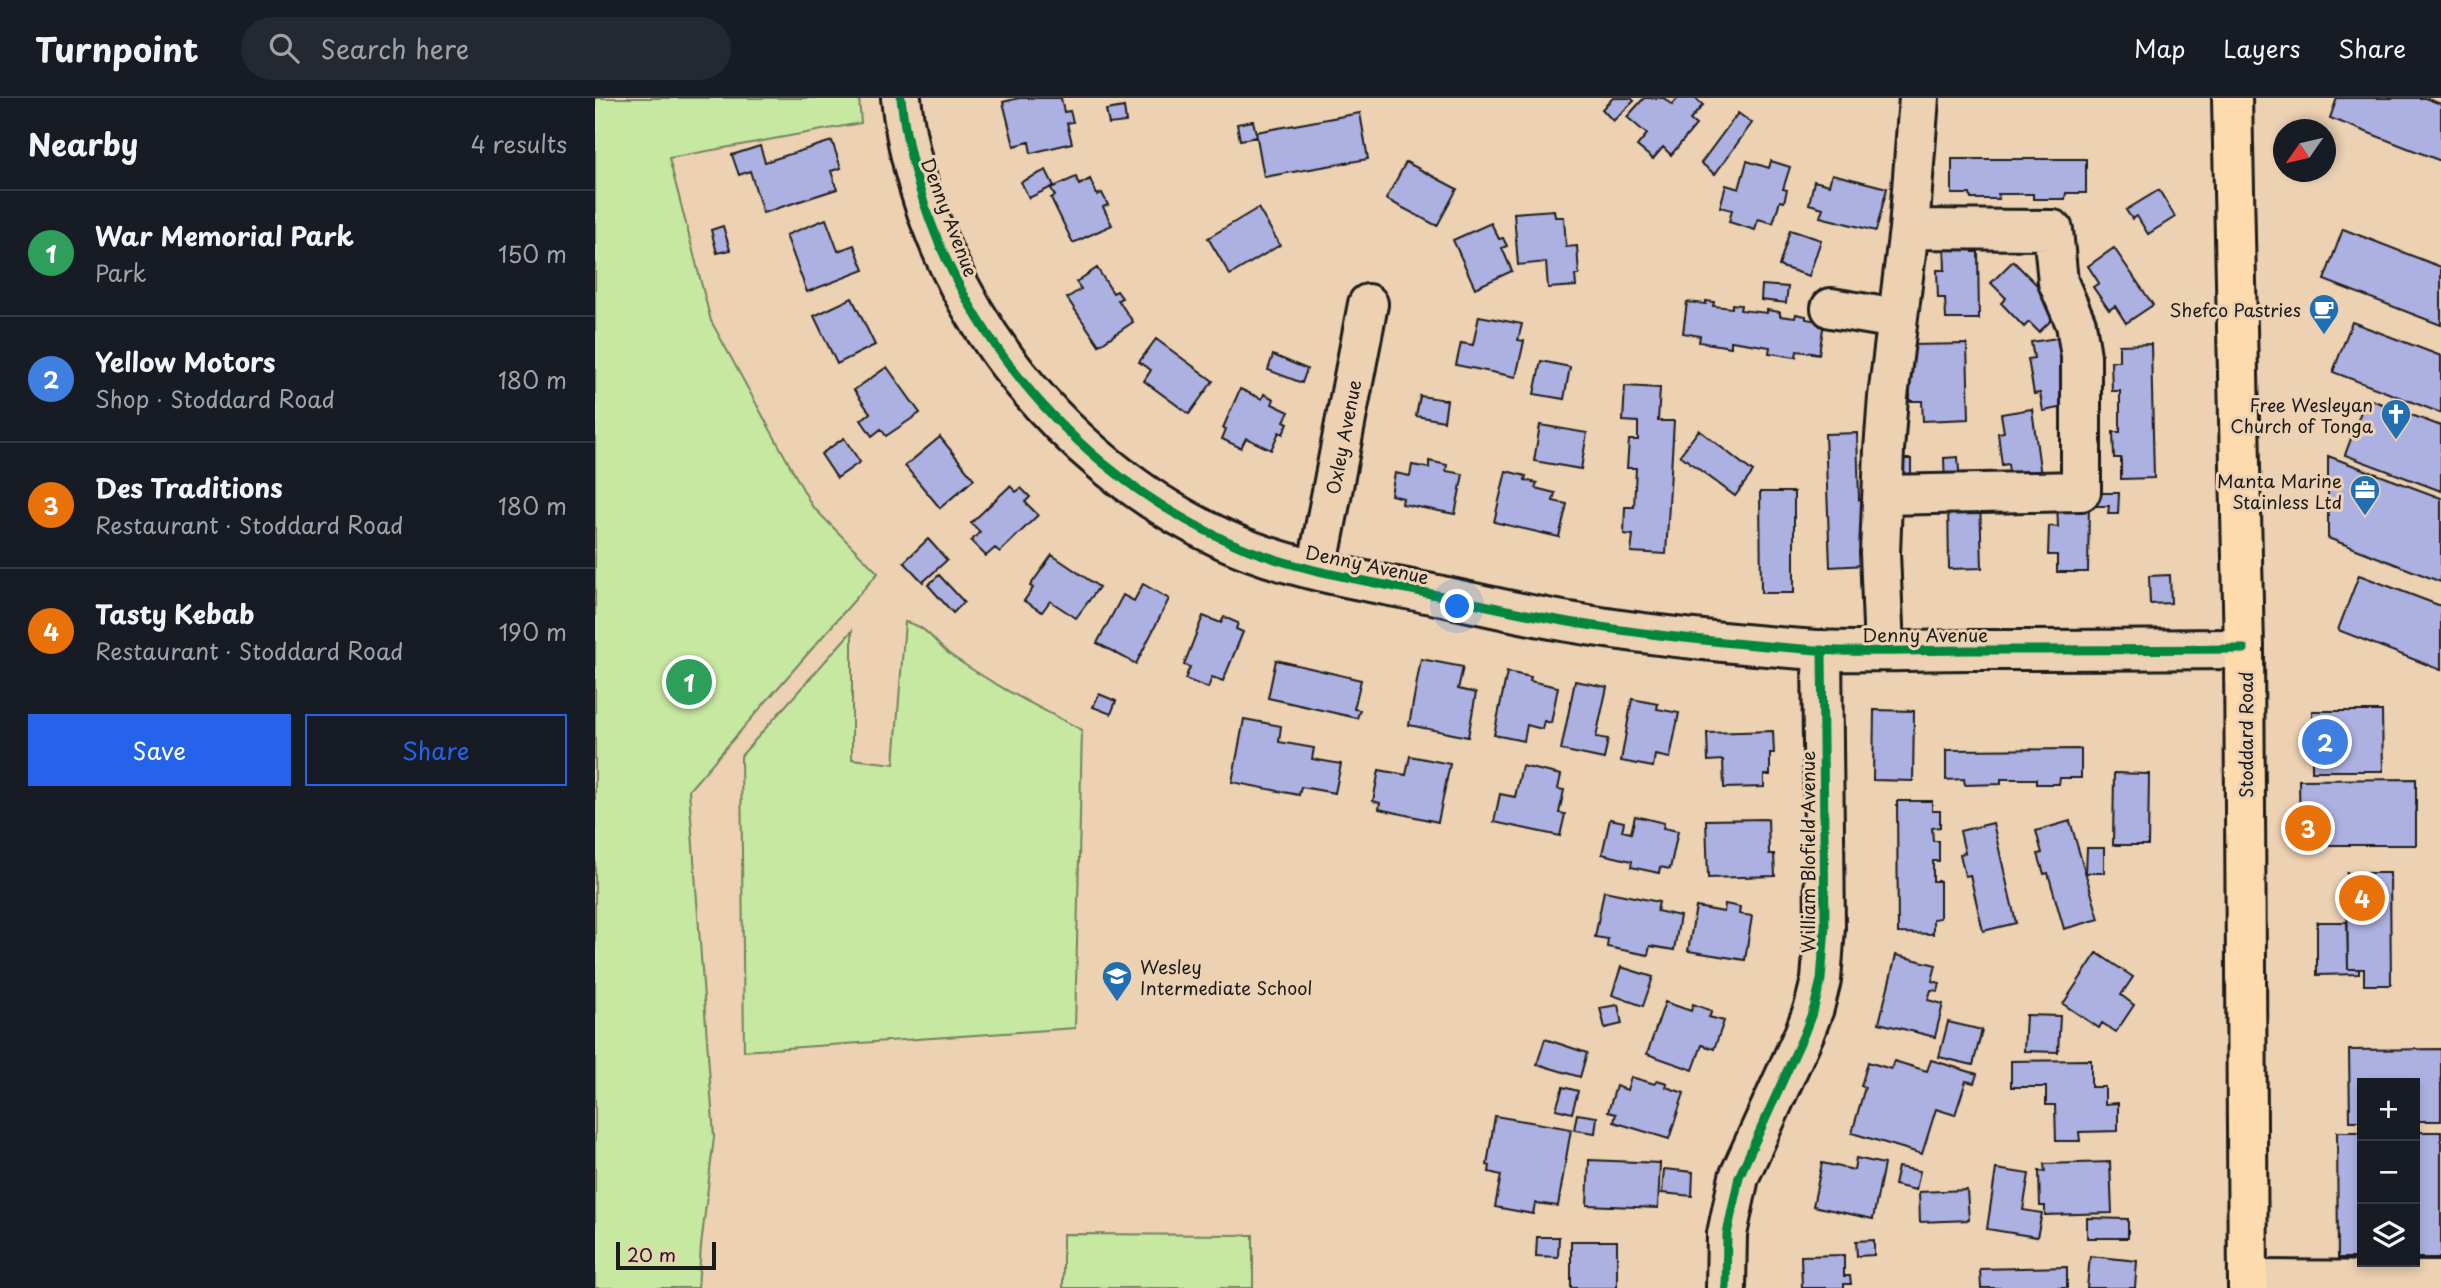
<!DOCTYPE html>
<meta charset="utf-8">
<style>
body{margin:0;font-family:"Playpen Sans",sans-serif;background:#242831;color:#f1f3f6}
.controls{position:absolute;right:21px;bottom:21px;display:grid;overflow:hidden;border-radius:0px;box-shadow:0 4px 10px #0003}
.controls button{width:63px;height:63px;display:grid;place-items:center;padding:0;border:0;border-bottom:2px solid #363941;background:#171b24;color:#f1f3f6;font:35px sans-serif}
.compass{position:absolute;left:1678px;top:21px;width:63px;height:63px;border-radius:50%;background:#171b24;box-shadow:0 4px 10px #0003;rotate:236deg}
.scale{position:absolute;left:21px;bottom:18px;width:100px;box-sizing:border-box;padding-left:7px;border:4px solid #1c1c1c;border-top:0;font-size:19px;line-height:24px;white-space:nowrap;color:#1c1c1c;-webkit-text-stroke:5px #ecd1b3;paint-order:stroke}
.you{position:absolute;left:863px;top:509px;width:24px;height:24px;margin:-18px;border:5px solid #fff;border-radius:50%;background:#1a73e8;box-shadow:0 0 0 10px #1a73e833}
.badge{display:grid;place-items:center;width:46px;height:46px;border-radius:50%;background:#2563eb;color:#fff;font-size:23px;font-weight:700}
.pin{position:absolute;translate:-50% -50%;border:4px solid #fff;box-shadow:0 2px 7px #0006}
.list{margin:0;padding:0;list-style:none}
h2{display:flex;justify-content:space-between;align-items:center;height:91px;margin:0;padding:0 28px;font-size:30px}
h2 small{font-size:23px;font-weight:400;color:#9ea1a6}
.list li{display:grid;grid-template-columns:46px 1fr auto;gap:21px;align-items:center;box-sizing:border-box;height:126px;padding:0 28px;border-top:2px solid #363941}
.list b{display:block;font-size:26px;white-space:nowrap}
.list p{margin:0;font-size:23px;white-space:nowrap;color:#9ea1a6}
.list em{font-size:23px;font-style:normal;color:#9ea1a6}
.actions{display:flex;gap:14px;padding:21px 28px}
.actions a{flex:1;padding:16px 0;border:2px solid #2563eb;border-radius:0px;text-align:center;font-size:24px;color:#2563eb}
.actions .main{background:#2563eb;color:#fff}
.icon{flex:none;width:38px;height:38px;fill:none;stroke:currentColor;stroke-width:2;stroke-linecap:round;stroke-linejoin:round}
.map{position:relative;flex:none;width:1846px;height:1190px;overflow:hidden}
header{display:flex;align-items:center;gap:42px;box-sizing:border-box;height:98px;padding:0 35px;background:#171b24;border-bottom:2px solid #363941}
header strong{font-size:33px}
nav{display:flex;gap:38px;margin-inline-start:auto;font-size:24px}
.search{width:490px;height:63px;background:#242831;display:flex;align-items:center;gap:18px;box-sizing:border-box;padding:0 24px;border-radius:38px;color:#9ea1a6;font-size:26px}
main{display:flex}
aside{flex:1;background:#171b24}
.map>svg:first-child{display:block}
.green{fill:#c7e8a0;stroke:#72825e;stroke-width:2}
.building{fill:#adb1e2;stroke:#1c1c1c;stroke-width:2}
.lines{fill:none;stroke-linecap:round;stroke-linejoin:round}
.minor-casing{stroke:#1c1c1c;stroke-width:44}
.major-casing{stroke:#1c1c1c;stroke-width:44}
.minor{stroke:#ecd1b3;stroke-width:38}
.major{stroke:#fedbac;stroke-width:38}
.cycleway-casing{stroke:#ecd1b3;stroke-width:13}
.cycleway{stroke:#00873e;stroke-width:9}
.labels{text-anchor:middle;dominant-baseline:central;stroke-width:6;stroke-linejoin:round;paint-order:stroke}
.street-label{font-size:18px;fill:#1c1c1c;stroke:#ecd1b3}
.poi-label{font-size:18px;fill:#1c1c1c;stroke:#ecd1b3;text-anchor:end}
</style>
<header>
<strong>Turnpoint</strong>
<div class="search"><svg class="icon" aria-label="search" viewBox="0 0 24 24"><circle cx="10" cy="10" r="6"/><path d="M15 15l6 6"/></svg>Search here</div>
<nav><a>Map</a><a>Layers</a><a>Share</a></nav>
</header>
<main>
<aside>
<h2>Nearby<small>4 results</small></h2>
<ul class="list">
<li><span class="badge" style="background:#2e9e5b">1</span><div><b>War Memorial Park</b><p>Park</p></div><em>150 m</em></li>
<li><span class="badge" style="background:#3f7fe0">2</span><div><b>Yellow Motors</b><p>Shop · Stoddard Road</p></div><em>180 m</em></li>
<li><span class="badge" style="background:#e8710a">3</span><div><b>Des Traditions</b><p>Restaurant · Stoddard Road</p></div><em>180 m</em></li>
<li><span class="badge" style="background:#e8710a">4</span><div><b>Tasty Kebab</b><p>Restaurant · Stoddard Road</p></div><em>190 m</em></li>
</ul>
<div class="actions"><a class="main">Save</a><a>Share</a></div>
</aside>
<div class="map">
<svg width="1846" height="1190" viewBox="0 0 1846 1190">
<rect width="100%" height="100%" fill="#ecd1b3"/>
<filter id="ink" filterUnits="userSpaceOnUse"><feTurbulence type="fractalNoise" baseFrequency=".0143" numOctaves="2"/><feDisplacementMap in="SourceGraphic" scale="14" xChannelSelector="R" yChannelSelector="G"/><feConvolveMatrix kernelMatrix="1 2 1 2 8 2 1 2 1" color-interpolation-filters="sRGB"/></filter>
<g filter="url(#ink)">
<path class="green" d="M0 0H264L266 25 74 60 116 223 217 408 283 475 94 692 119 1039 106 1148 103 1190H0Z
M310 524C335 529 338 545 357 558 398 587 443 609 487 632L480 930 149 953 146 658 257 533V661L299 666Z
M468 1136 658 1137V1190H468Z"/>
<path class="building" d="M424 0H466L469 14 475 13 478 24 472 25 477 45 436 55 434 44 419 48 408 4Z
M1018 0H1036L1039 3 1018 23 1007 11Z
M1049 0H1069L1077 7 1083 0H1100L1108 7 1095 22 1101 27 1076 57 1068 49 1058 61 1042 48 1052 36 1032 19Z
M1742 0H1830L1846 6V63L1735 20Z
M529 9 531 24 514 26 511 12Z
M765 15 773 61 669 79 661 34Z
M1143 15 1157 25 1120 76 1106 65Z
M658 23 662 39 645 42 642 26Z
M237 43 246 70 236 73 242 91 168 115 155 73 144 77 137 57 165 48 170 64Z
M1357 61H1491V95H1471L1470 101H1438V96H1403L1404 101H1376L1375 96H1357Z
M1152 63 1174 70 1176 63 1195 69 1188 91 1192 92 1189 104 1185 103 1178 125 1163 121 1160 132 1134 124 1137 112 1125 109 1131 87 1144 91Z
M811 64 862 91 842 128 791 101Z
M451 72 459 88 434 100 426 84Z
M1237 76 1292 90 1281 133 1225 119 1228 110 1214 106 1219 83 1234 87Z
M481 79 484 87 495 81 502 97 507 95 513 107 508 109 517 127 478 145 456 100 460 98 456 90Z
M1564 92 1580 119 1553 136 1542 118 1537 121 1531 112Z
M663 110 685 147 635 177 613 140Z
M959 112 960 119H969L971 149 982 148 984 177H980L981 188 953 190 951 164 923 167 919 115Z
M231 121 243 153 259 147 269 172 212 194 191 137Z
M896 125 904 141 908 140 912 148 907 150 917 173 880 190 858 142Z
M128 128 135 152 122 155 116 132Z
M1748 131 1846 169V227L1729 182Z
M1195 132 1226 142 1214 178 1184 168Z
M1378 139V154H1383L1384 221H1351L1350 200H1343L1342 172H1350L1349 140Z
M1519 150 1558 207 1531 225 1520 208 1514 212 1498 189 1504 185 1493 168Z
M1418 163 1467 212 1444 234 1434 224 1429 229 1406 205 1411 200 1396 185Z
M502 170 518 195 522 193 527 200 523 202 538 224 504 247 472 200 486 191 481 184Z
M1167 187 1193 189 1191 205 1166 202Z
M257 200 280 247 242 266 219 218Z
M1111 203 1119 204 1118 208 1137 210V206L1146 207 1145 212 1172 215V212L1185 214V218L1200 220 1201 216 1211 218V221L1229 224 1224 256 1202 253 1201 259 1174 255 1175 249 1136 243V249L1104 244 1105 238 1088 235 1092 204 1111 206Z
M884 218 927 226 923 242 929 243 921 279 861 267 866 245 878 247Z
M1757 224 1846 258V315L1738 274Z
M1469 239 1481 307 1448 313 1445 295 1439 296 1433 261 1439 260 1436 244Z
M561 241 618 283 594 316 549 283 556 272 544 264Z
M1372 246 1374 321 1328 323 1327 303H1315V247Z
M1556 246 1559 380 1526 381V360H1519L1518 334H1525V293H1517L1516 263H1524V247Z
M678 257 712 271 707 285 673 272Z
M946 263 975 269 969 301 939 296Z
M292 269 325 315 291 338 286 331 277 338 266 322 275 315 259 292Z
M1030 288 1065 290 1063 323H1079L1071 456 1036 454 1038 437 1029 436 1030 409H1039L1041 370H1032L1034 342H1043V324L1028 323Z
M645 291 667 301 669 296 679 301 677 306 694 314 689 323 693 325 688 336 684 334 676 352 651 340 646 350 627 341 631 331 628 330Z
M825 298 852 302 849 323 821 318Z
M1771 300 1846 328V393L1750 357Z
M1437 311 1446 378 1415 382 1413 366 1407 367 1403 335 1409 334 1406 316Z
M945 327 992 335 986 371 939 363Z
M1104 332 1158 374 1140 398 1085 357Z
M1262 335 1264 402H1268L1271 467 1235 469 1230 336Z
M345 339 379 381 345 410 310 368Z
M249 340 265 364 242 380 226 356Z
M1733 358 1846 400V484L1733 440Z
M1363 359 1365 387H1350L1349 360Z
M1300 361H1316V384H1300Z
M834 363 852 367 851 373 868 376 860 416 807 406 808 400 796 397 800 375 815 378 817 367 834 370Z
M911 373 931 378 930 382 942 385 940 390 960 395 958 403 972 406 964 439 899 424Z
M415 388 421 394 426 390 435 399 430 404 443 417 405 454 400 450 391 458 376 443 385 434 376 425Z
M1165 394H1199V495H1166Z
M1498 395H1524L1523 416H1513L1514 408H1498Z
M1385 400 1387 470 1354 471 1353 401Z
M1462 404H1494L1493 474H1462V457H1453L1454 428 1463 429Z
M333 441 352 462 328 484 309 464Z
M457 457 504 489 481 520 455 503 447 514 429 503 438 490 435 488Z
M344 477 369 504 358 515 333 487Z
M1575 477 1576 505 1555 506 1554 478Z
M1764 477 1846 508V572L1743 532Z
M548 486 574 501 541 566 502 545 528 497 539 503Z
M608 518 626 525 629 519 643 525 641 531 648 534 628 583 617 579 613 590 590 581 595 569 589 567Z
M826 561 868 569 863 591 881 595 873 639 814 627Z
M681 562 766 582 759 611 765 612 762 620 673 600Z
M912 574 936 579 935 583 963 589 956 625 949 623 947 631 932 627 929 643 899 637Z
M980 583 1012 589 1001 639 1013 641 1009 661 966 652Z
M504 596 521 603 516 616 498 609Z
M1037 601 1063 606 1062 611 1084 615 1075 660 1060 657 1058 669 1026 663Z
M1279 612 1319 613 1318 683 1278 682Z
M1717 613H1787L1788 673H1717Z
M649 621 686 628 684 644 719 650 717 661 746 666 740 695 706 689 704 697 637 684Z
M1178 633 1179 655H1175V677H1169V689L1129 690 1128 662 1113 663 1112 635Z
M1486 651V680H1465L1464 686H1441V681H1406V686L1370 687 1369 681 1351 682V652Z
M815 658 855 666 843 724 784 711 785 705 778 703 784 672 811 677Z
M927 668 966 677 963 691 969 692 964 715 970 716 965 738 899 724 905 696 920 699Z
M1519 675 1554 676 1553 747H1518Z
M1821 681V747H1705L1704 682Z
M1302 703H1337V713H1345V729L1337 730 1338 743H1344V763H1338V783H1345V820L1338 821V836L1303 835Z
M1040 718 1069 725 1068 730 1083 733 1075 771 1065 769 1064 775 1036 769 1037 763 1007 756 1015 721 1029 724 1027 733 1036 735Z
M1173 721 1174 756H1179L1180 778 1113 780 1111 722Z
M1475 723 1504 821 1469 831 1453 775 1449 776 1443 756 1447 755 1441 733Z
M1398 725 1421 825 1388 833 1375 777 1370 778 1365 756 1370 755 1365 733Z
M1492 750H1509V775H1491Z
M1752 775H1795L1796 887H1769V871H1753Z
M1009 793 1064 804 1062 813 1085 818 1079 852 1055 848 1053 857 1012 849 1013 841 1000 839Z
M1130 806 1145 809 1144 816 1157 818 1150 862 1093 853 1101 809 1129 814Z
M1722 824H1752L1753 871H1764V876L1722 877Z
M1502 855 1538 879 1526 897 1539 907 1521 934 1507 925 1504 930 1468 906Z
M1301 857 1341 867 1337 883 1345 885 1343 893 1336 892 1333 902 1348 906 1340 939 1284 925Z
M1026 869 1058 879 1048 908 1017 897Z
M1070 904 1096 913 1098 906 1117 913 1114 919 1129 923 1119 951 1107 947 1098 972 1052 956Z
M1023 907 1027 926 1010 930 1005 910Z
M1431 917 1465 918 1463 954 1429 953Z
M1353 924 1387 932 1378 967 1344 959Z
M950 941 992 955 985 979 942 966Z
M1846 951V1023H1820V985H1767V1023H1755L1754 952Z
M1336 962 1382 976 1379 985 1371 983 1360 1017 1341 1011 1327 1056 1257 1035 1270 989 1266 988 1273 964 1296 971 1299 963 1332 973Z
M1496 962V989H1510V1006L1523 1005V1033L1484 1034 1485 1043H1461L1460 1007H1451V989H1416V963Z
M1036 979 1060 986 1062 982 1072 985 1071 989 1089 995 1074 1041 1019 1024 1021 1016 1013 1014 1021 988 1032 992Z
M968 989 983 993 977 1015 961 1011Z
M982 1016 1002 1019 1000 1035 979 1032Z
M900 1018 976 1031 963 1108 940 1105 938 1116 900 1109 906 1077 894 1074 895 1068 892 1067Z
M1742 1034H1767V1160H1743Z
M1820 1034H1846V1160H1820Z
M1261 1060 1289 1066 1278 1121 1218 1108 1227 1065 1259 1072Z
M994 1062 1065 1065 1063 1110 992 1107Z
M1515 1064 1517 1115 1450 1117V1108H1445L1444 1073 1450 1074 1449 1066Z
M1303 1069 1325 1073 1321 1092 1299 1087Z
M1069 1071 1098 1074 1097 1098 1067 1095Z
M1401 1071 1434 1076 1428 1112 1447 1115 1442 1139 1392 1131Z
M1372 1092 1374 1122 1325 1124 1324 1094Z
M1492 1120 1533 1121V1140H1492Z
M942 1139H964L963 1159 941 1158Z
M1279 1142V1157L1262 1158 1261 1143Z
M976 1143H1022V1190H976Z
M1249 1157V1178H1255L1256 1186H1249V1190H1207L1206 1158Z
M1495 1158 1542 1163 1540 1190H1492Z
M1472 1169V1190H1386L1385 1171Z"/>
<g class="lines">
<g class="minor-casing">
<path id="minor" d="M306 0C327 190 457 362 630 442 698 473 774 483 847 498 889 507 931 517 974 524 1056 538 1139 546 1222 552 1272 555 1324 552 1375 552 1466 552 1558 552 1649 551
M1236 210 1302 221
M1288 397 1486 393V258L1481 226 1463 184 1458 132 1314 131
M722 472 773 206
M1289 552 1285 455 1289 352 1293 299 1314 131 1324 0
M1653 1182 1846 1183
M1131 1190 1132 1136 1144 1079 1209 936 1219 910 1226 882 1230 829 1227 552"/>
</g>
<g class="major-casing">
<path id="major" d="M1637 0 1649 551 1653 1190"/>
</g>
<use href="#minor" class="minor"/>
<use href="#major" class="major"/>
<g class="cycleway-casing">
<path id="cycleway" d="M306 0C327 190 457 362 630 442 698 473 774 483 847 498 889 507 931 517 974 524 1056 538 1139 546 1222 552 1272 555 1324 552 1375 552 1466 552 1558 552 1649 551
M1131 1190 1132 1136 1144 1079 1209 936 1219 910 1226 882 1230 829 1227 552"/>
</g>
<use href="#cycleway" class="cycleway"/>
</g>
</g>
<defs>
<g id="cafe-pin" transform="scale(1.575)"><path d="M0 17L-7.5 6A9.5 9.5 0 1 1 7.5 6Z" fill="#1f6fb2" stroke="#ecd1b3"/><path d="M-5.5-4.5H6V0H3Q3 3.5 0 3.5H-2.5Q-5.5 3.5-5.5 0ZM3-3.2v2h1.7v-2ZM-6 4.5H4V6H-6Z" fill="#fff"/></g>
<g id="church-pin" transform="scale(1.575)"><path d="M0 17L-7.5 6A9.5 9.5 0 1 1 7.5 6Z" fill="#1f6fb2" stroke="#ecd1b3"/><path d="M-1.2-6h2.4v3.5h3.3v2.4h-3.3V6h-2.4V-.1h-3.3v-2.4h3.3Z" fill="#fff"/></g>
<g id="office-pin" transform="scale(1.575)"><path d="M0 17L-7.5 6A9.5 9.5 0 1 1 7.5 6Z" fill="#1f6fb2" stroke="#ecd1b3"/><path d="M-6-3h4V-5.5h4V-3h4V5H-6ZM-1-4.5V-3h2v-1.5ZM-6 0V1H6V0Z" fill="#fff"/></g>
<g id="school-pin" transform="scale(1.575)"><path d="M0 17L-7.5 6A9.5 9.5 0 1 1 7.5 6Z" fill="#1f6fb2" stroke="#ecd1b3"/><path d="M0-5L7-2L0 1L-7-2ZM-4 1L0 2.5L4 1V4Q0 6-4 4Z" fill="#fff"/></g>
</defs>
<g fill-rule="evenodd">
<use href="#cafe-pin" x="1729" y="211"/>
<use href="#church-pin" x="1801" y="316"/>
<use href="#office-pin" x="1770" y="392"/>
<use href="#school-pin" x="522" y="878"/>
</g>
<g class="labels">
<g class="street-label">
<text transform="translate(355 119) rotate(69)">Denny Avenue</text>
<text transform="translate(748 339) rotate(-79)">Oxley Avenue</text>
<text transform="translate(772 466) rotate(12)">Denny Avenue</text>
<text x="1330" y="536">Denny Avenue</text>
<text transform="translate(1650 637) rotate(-90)">Stoddard Road</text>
<text transform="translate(1212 754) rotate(-90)">William Blofield Avenue</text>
</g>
<g class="poi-label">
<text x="1706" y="211">Shefco Pastries</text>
<text x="1778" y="306">Free Wesleyan<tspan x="1778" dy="21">Church of Tonga</tspan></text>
<text x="1747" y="382">Manta Marine<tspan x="1747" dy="21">Stainless Ltd</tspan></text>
<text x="545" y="868" text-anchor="start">Wesley<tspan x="545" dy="21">Intermediate School</tspan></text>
</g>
</g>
</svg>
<div class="controls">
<button>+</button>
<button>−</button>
<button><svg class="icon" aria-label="layers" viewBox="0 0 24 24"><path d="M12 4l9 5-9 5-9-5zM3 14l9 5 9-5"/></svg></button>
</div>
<svg class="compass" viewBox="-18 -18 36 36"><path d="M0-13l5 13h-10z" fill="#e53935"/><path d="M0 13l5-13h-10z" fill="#9ea1a6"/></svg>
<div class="scale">20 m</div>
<div class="you"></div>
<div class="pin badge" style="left:94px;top:584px;background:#2e9e5b">1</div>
<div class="pin badge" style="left:1730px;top:644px;background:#3f7fe0">2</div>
<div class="pin badge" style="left:1713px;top:730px;background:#e8710a">3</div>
<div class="pin badge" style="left:1767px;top:800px;background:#e8710a">4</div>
</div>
</main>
